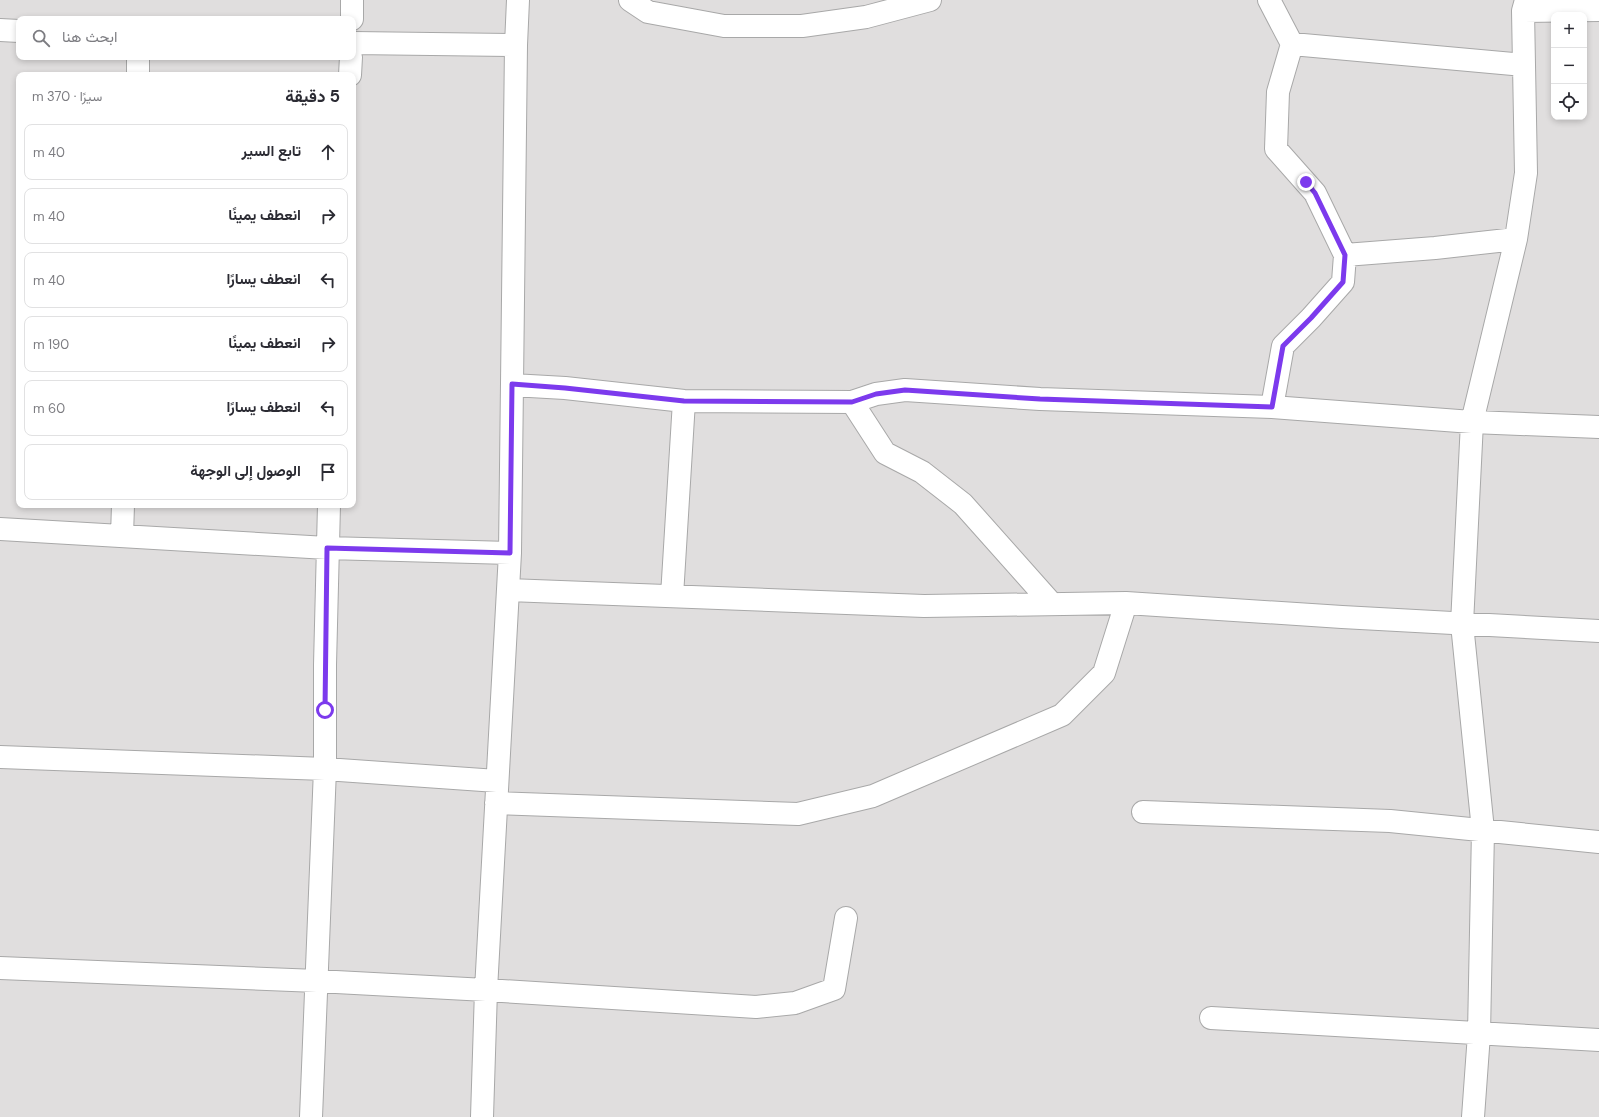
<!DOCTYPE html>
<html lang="ar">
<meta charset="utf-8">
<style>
body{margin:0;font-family:"DM Sans",Vazirmatn,sans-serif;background:#f7f7f7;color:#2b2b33;direction:rtl}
.controls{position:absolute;right:12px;top:12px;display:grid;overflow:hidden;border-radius:8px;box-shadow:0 2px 6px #0003}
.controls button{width:36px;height:36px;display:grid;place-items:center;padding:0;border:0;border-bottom:1px solid #e1e1e2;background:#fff;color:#2b2b33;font:20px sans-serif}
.stop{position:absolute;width:12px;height:12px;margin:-9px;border:3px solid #7c3aed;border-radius:50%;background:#fff}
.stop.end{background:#7c3aed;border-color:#fff;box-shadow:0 1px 4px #0008}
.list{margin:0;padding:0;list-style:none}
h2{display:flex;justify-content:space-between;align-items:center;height:52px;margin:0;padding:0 16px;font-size:17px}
h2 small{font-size:13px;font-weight:400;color:#7c7c81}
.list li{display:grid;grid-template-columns:26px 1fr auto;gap:12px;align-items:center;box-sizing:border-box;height:56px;margin:0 8px 8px;padding:0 8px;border:1px solid #e1e1e2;border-radius:8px}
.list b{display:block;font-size:15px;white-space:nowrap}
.list em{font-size:13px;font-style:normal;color:#7c7c81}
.icon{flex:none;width:22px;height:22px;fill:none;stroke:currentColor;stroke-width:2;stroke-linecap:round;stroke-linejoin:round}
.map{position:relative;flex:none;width:1599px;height:1117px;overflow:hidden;direction:ltr}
.search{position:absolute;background:#fff;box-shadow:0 2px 6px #0003;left:16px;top:16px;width:340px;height:44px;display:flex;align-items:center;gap:10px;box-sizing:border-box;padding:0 14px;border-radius:8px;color:#7c7c81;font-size:15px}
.panel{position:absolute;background:#fff;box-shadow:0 2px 6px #0003;left:16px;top:72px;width:340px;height:436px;border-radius:8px;direction:rtl}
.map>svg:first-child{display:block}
.residential{fill:#e0dede;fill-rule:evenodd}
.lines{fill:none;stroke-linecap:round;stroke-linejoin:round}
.street-casing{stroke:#a8a8a8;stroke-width:24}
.street{stroke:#fff;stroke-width:22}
.route{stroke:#7c3aed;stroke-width:5}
</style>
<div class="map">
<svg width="1599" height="1117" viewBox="0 0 1599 1117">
<rect width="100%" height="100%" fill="#f2efe8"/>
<path class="residential" d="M0 0H1599V1117H0ZM1554 15H1584V117H1554ZM19 19H353V57H19ZM19 75H353V505H19Z"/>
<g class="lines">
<g class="street-casing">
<path id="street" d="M630 0 648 12 724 26H802L866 17 930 0
M1269 0 1292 44
M1523 11 1599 10
M352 19V0
M0 30 19 31
M353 43 516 45
M138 75V57
M350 75 351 57
M1345 255 1435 248 1516 239
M512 385 565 388 684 401 852 402 876 394 905 390 1040 399 1272 407 1472 422 1599 427
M852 402 885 453 922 472 963 504 1052 604
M1272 407 1283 346 1311 318 1343 282 1345 255 1315 193 1276 149 1278 92 1292 44 1524 65
M0 529 327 548 510 553
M122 536 123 505
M508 590 924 606 1126 603 1342 617 1599 631
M672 596 684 401
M0 757 325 769 497 781
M496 803 798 814 873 796 1062 715 1104 673 1126 603
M1143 812 1390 821 1599 842
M0 968 317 981 486 990 756 1007 795 1003 834 989 846 918
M1211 1018 1599 1040
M311 1117 325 769V665L329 505
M482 1117 486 990 510 553 516 45 518 0
M1473 1117 1479 1034 1483 830 1462 624 1472 422 1516 239 1526 173 1523 11 1526 0"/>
</g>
<use href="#street" class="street"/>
</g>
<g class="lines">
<path class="route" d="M325 710 327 548 510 553 512 384 565 388 684 401 852 402 876 394 905 390 1040 399 1272 407 1283 346 1311 318 1343 282 1345 255 1315 193 1306 182"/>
</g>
</svg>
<div class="controls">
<button>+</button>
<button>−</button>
<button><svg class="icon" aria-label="locate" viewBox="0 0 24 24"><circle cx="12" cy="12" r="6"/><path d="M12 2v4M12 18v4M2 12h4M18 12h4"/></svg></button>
</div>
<div class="stop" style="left:325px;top:710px"></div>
<div class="stop end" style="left:1306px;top:182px"></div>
<div class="search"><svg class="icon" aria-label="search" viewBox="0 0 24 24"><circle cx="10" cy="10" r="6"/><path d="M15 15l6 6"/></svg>ابحث هنا</div>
<section class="panel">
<h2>5 دقيقة<small>سيرًا · 370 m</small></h2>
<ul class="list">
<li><svg class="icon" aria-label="ahead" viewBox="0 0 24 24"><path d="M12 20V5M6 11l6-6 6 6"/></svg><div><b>تابع السير</b></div><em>40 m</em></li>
<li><svg class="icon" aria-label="right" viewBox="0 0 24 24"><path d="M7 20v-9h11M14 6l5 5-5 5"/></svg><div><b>انعطف يمينًا</b></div><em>40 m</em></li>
<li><svg class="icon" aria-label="left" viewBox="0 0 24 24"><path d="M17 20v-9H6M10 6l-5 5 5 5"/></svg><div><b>انعطف يسارًا</b></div><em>40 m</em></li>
<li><svg class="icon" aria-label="right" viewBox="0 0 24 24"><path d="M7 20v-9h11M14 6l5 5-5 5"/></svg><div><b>انعطف يمينًا</b></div><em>190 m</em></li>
<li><svg class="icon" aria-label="left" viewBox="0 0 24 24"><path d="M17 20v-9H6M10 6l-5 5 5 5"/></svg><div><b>انعطف يسارًا</b></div><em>60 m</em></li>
<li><svg class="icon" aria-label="arrive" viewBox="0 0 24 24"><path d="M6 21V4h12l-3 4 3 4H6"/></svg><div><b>الوصول إلى الوجهة</b></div></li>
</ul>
</section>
</div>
